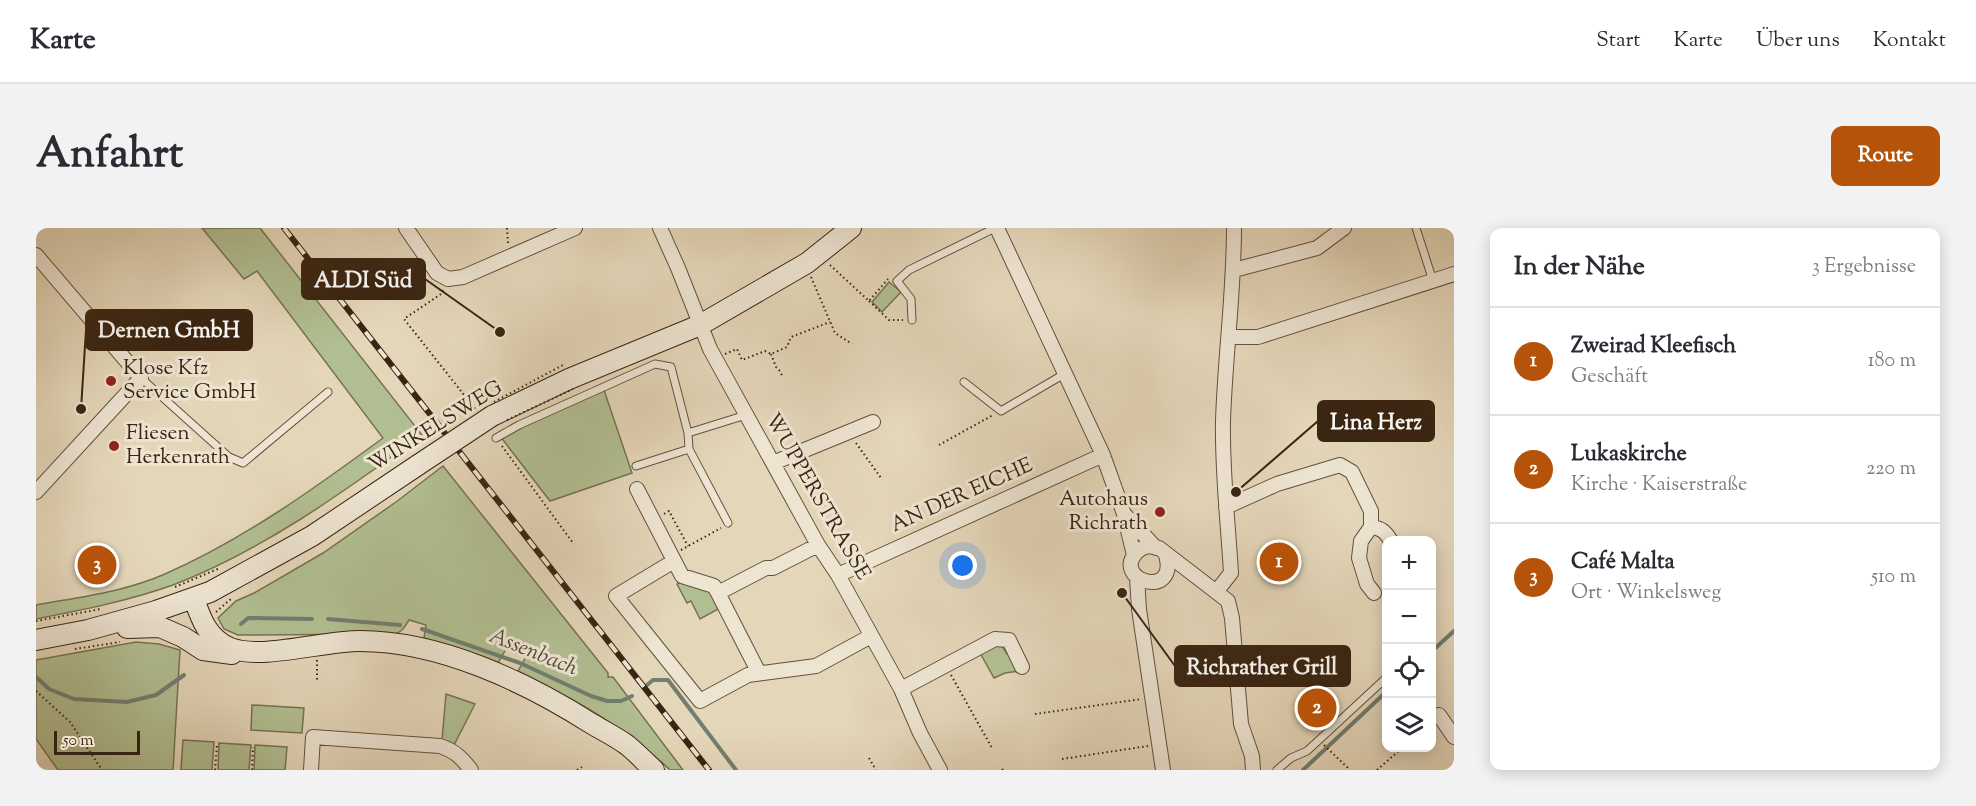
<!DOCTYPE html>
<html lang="de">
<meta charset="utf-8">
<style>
body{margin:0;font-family:"Sorts Mill Goudy",serif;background:#f2f2f3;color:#2b2b33}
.controls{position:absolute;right:18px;bottom:18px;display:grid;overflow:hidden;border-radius:12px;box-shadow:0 3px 15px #0003}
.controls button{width:54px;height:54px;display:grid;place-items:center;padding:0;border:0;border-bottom:2px solid #e1e1e2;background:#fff;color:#2b2b33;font:30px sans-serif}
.scale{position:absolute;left:18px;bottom:15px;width:86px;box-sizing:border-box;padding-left:6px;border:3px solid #3a2512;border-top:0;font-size:16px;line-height:21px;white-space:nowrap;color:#3a2512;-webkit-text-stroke:4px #ede4d2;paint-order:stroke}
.you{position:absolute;left:927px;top:338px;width:21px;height:21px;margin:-15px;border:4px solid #fff;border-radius:50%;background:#1a73e8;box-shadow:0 0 0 9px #1a73e833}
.badge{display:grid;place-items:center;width:39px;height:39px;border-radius:50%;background:#b45309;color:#fff;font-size:20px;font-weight:700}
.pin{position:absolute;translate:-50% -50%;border:3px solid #fff;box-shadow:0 2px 6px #0006}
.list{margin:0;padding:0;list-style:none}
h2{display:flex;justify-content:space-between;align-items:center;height:78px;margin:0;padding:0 24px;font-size:26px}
h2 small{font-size:20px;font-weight:400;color:#7c7c81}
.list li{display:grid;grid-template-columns:39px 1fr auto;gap:18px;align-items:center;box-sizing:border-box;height:108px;padding:0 24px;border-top:2px solid #e1e1e2}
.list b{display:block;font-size:22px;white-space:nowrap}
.list p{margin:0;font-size:20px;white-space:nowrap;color:#7c7c81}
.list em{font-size:20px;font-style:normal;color:#7c7c81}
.icon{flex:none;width:33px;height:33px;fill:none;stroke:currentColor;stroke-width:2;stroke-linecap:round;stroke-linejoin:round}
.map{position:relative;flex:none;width:1418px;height:542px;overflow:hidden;border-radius:12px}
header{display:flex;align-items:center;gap:36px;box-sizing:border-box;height:84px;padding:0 30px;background:#fff;border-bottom:2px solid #e1e1e2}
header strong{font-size:28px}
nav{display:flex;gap:33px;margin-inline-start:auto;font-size:21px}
.intro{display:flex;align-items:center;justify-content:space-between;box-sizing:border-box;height:144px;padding:0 36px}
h1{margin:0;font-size:42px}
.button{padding:15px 27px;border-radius:12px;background:#b45309;color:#fff;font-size:21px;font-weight:700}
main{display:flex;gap:36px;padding:0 36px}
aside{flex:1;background:#fff;border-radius:12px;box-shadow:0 3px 15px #0003}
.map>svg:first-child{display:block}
.green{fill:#b1be91;stroke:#767252;stroke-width:1.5}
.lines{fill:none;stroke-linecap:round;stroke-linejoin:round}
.stream{stroke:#717e70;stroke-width:4}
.service-casing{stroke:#64513c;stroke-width:9}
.minor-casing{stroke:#64513c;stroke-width:16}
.secondary-casing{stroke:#3a2512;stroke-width:22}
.path{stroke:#3a2512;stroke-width:2;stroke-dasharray:1.5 3;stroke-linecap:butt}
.service{stroke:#ede4d2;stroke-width:7}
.minor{stroke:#ede4d2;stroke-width:14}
.secondary{stroke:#ede4d2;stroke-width:20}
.rail-casing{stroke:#3a2512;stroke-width:6}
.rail{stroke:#ede4d2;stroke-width:4;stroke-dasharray:11;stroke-linecap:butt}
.secondary-bridge-casing{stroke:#3a2512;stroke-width:22;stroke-linecap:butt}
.path-bridge{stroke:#3a2512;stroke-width:2;stroke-dasharray:1.5 3;stroke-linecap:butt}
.secondary-bridge{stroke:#ede4d2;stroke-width:20}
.poi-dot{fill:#8f2418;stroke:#ede4d2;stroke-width:2}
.labels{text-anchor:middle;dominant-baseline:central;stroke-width:6;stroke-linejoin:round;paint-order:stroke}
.poi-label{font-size:21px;fill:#3a2512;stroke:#ede4d2;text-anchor:start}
.street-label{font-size:21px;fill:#3a2512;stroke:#ede4d2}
.water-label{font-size:22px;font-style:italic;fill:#514a39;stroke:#ede4d2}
.leader{fill:none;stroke:#3a2512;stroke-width:2}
.callout-dot{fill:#3a2512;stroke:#ede4d2;stroke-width:2}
.callout{fill:#3a2512;stroke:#3a2512;stroke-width:2}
.callout-label{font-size:22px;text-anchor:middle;font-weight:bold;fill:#fff}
</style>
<header>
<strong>Karte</strong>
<nav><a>Start</a><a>Karte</a><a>Über uns</a><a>Kontakt</a></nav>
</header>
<div class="intro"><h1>Anfahrt</h1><a class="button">Route</a></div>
<main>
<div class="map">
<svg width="1418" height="542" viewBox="0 0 1418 542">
<rect width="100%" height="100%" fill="#e4d6b9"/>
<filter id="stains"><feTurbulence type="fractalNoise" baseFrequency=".00333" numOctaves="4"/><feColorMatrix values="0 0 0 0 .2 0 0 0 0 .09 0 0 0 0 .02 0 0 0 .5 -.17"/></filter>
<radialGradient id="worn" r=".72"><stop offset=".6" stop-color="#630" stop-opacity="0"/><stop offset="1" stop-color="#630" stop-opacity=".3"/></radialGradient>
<path class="green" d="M166 0H224L386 207C309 263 226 323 137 357 92 373 46 382 0 391V377C44 369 88 364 129 346 207 312 279 260 347 210L221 43 208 51Z
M853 54 865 64 846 84 836 74Z
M567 159 596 245 514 273 464 208Z
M407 238 572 445V449H577L647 542H634C589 499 538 471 482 443L490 429 470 421 462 435 388 410 390 397 373 392C368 400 365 406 355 406L202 407 188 401 182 390 200 373 218 365 287 325 360 274Z
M646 353 673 361 684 380 664 391 655 373 651 375 641 356Z
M100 414 123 416 144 422 137 542H22L0 511V432Z
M965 416 971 426 975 425 984 443 969 445 958 450 943 423Z
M410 466 439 476 418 517 406 512Z
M216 477 268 480 266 505 215 502Z
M147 512 178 514 176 542H145Z
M183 515 215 517 213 542H182Z
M219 517 251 519 249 542H218Z"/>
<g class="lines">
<path class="stream" d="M292 391 364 397
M205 396 212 390 276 391
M386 401 484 435 555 468 571 473H585L596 468
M1396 423 1418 403
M0 449 13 461 38 471 91 474 120 467 148 447
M611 457 617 452H632L700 542
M1267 542 1350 464"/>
<g class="service-casing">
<path id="service" d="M1380 0 1397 53
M876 92 875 71 861 53 873 42 959 0
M105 150 193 229 207 235 292 164
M928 154 965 183 1030 145
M652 205 710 187
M460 210 483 197 619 136 635 139 652 205 653 221 692 295
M600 238 653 221
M1241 542 1255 530 1271 523 1350 450"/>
</g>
<g class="minor-casing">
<path id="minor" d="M370 0 401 45 412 51 427 49 539 0
M624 0 642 40 674 121 782 317 802 347 865 461 884 505 904 542
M961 0 1067 227 1088 286 1098 327
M0 27 105 150 0 264
M1198 42 1281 20 1308 0
M1193 109H1222L1418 46
M737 235 837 194
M601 261 646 348 678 358 682 365 730 340H737L782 317
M1190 279 1241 256 1304 237 1316 244 1335 283V299L1325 313 1323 330 1331 356 1338 365
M1090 288 1120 320
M1335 299C1345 300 1349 303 1355 313
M1130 327C1143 373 1074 352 1101 324 1108 317 1114 318 1123 320L1192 373 1196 390 1205 496 1216 528 1217 542
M638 333 580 368 664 473 712 447 780 438 835 408
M802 347 1067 227
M1101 350 1103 381 1127 542
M1180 364 1195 345C1192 294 1186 244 1187 193 1189 129 1198 65 1198 0
M682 365 723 445
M865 461 959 411 973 412 986 439
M1403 487 1418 509
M275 542 277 509 404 518C419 523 426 530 435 542"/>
</g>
<g class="secondary-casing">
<path id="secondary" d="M456 188 533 151 664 97 771 35 815 0
M158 371C165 391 172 411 194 420 227 432 286 413 324 413 404 413 490 454 556 496 568 503 580 509 591 517 601 525 609 534 618 542
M91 400 124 399 147 409 167 422 196 426
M0 412 52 402 120 383 174 364 276 308 382 237"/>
</g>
<path class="path" d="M471 0 472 15
M794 37 833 73 852 51
M775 49 799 105 816 116
M407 62 405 66 368 91 440 182
M833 73 853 92H867
M689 126 701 121 706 132 729 123 735 126 751 119 755 109 794 94
M735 126 740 139 743 142 747 149
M820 215 845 250
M903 217 957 187
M466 218 537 315
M768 234 794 271
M628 286 633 283 652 318
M645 322 685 300
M139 359 184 340
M180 384 196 370
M0 393 65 381
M39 421 84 414
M281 432V453
M915 447 956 520
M0 463 34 494 66 542
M999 486 1106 471
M1288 517 1314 542
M833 530 840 542
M1026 531 1112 518
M966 541 967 542
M179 542 181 517
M216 542 217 519
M541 542 546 539
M1341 542 1366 520"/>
<use href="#service" class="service"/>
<use href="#minor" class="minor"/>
<use href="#secondary" class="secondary"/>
<g class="rail-casing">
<path id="rail" d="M248 0 673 542"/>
</g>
<use href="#rail" class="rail"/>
<g class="secondary-bridge-casing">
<path id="secondary-bridge" d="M382 237 456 188"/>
</g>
<path class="path-bridge" d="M458 174 527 137
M471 192 537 161"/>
<use href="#secondary-bridge" class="secondary-bridge"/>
</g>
<g class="poi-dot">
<circle cx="75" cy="153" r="6"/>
<circle cx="78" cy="218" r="6"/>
<circle cx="1124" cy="284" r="6"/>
</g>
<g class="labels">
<g class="poi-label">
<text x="87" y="141">Klose Kfz<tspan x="87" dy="24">Service GmbH</tspan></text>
<text x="90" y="206">Fliesen<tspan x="90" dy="24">Herkenrath</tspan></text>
<text x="1112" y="272" text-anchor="end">Autohaus<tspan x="1112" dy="24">Richrath</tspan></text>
</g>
<g class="street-label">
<text transform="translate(400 199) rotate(-32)">WINKELSWEG</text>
<text transform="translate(926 268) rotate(-24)">AN DER EICHE</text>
<text transform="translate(781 269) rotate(60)">WUPPERSTRASSE</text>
</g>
<g class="water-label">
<text transform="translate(497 425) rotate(22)">Assenbach</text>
</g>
</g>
<path class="leader" d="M464 104L389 51M45 181L50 102M1200 264L1282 193M1086 365L1139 438"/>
<g class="callout-dot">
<circle cx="464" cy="104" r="6"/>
<circle cx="45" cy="181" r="6"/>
<circle cx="1200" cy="264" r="6"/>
<circle cx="1086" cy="365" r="6"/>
</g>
<g class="callout">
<rect x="266" y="31" width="123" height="40" rx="6"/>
<rect x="50" y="82" width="166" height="40" rx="6"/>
<rect x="1282" y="173" width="116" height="40" rx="6"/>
<rect x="1139" y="418" width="175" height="40" rx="6"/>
</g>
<g class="callout-label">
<text x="327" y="59">ALDI Süd</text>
<text x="133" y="109">Dernen GmbH</text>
<text x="1340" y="201">Lina Herz</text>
<text x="1226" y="446">Richrather Grill</text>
</g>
<rect width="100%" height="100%" filter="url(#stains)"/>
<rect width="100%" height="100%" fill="url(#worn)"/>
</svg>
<div class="controls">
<button>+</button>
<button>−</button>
<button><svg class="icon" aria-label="locate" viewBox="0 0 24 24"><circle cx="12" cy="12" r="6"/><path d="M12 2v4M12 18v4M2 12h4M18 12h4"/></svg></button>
<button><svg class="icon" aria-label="layers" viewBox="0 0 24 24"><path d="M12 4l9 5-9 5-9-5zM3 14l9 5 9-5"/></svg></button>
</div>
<div class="scale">50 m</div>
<div class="you"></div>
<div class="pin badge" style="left:1243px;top:334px">1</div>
<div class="pin badge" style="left:1281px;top:480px">2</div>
<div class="pin badge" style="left:61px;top:337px">3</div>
</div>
<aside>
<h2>In der Nähe<small>3 Ergebnisse</small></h2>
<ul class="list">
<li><span class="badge">1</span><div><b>Zweirad Kleefisch</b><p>Geschäft</p></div><em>180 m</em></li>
<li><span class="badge">2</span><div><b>Lukaskirche</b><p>Kirche · Kaiserstraße</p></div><em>220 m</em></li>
<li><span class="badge">3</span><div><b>Café Malta</b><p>Ort · Winkelsweg</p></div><em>510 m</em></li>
</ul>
</aside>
</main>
